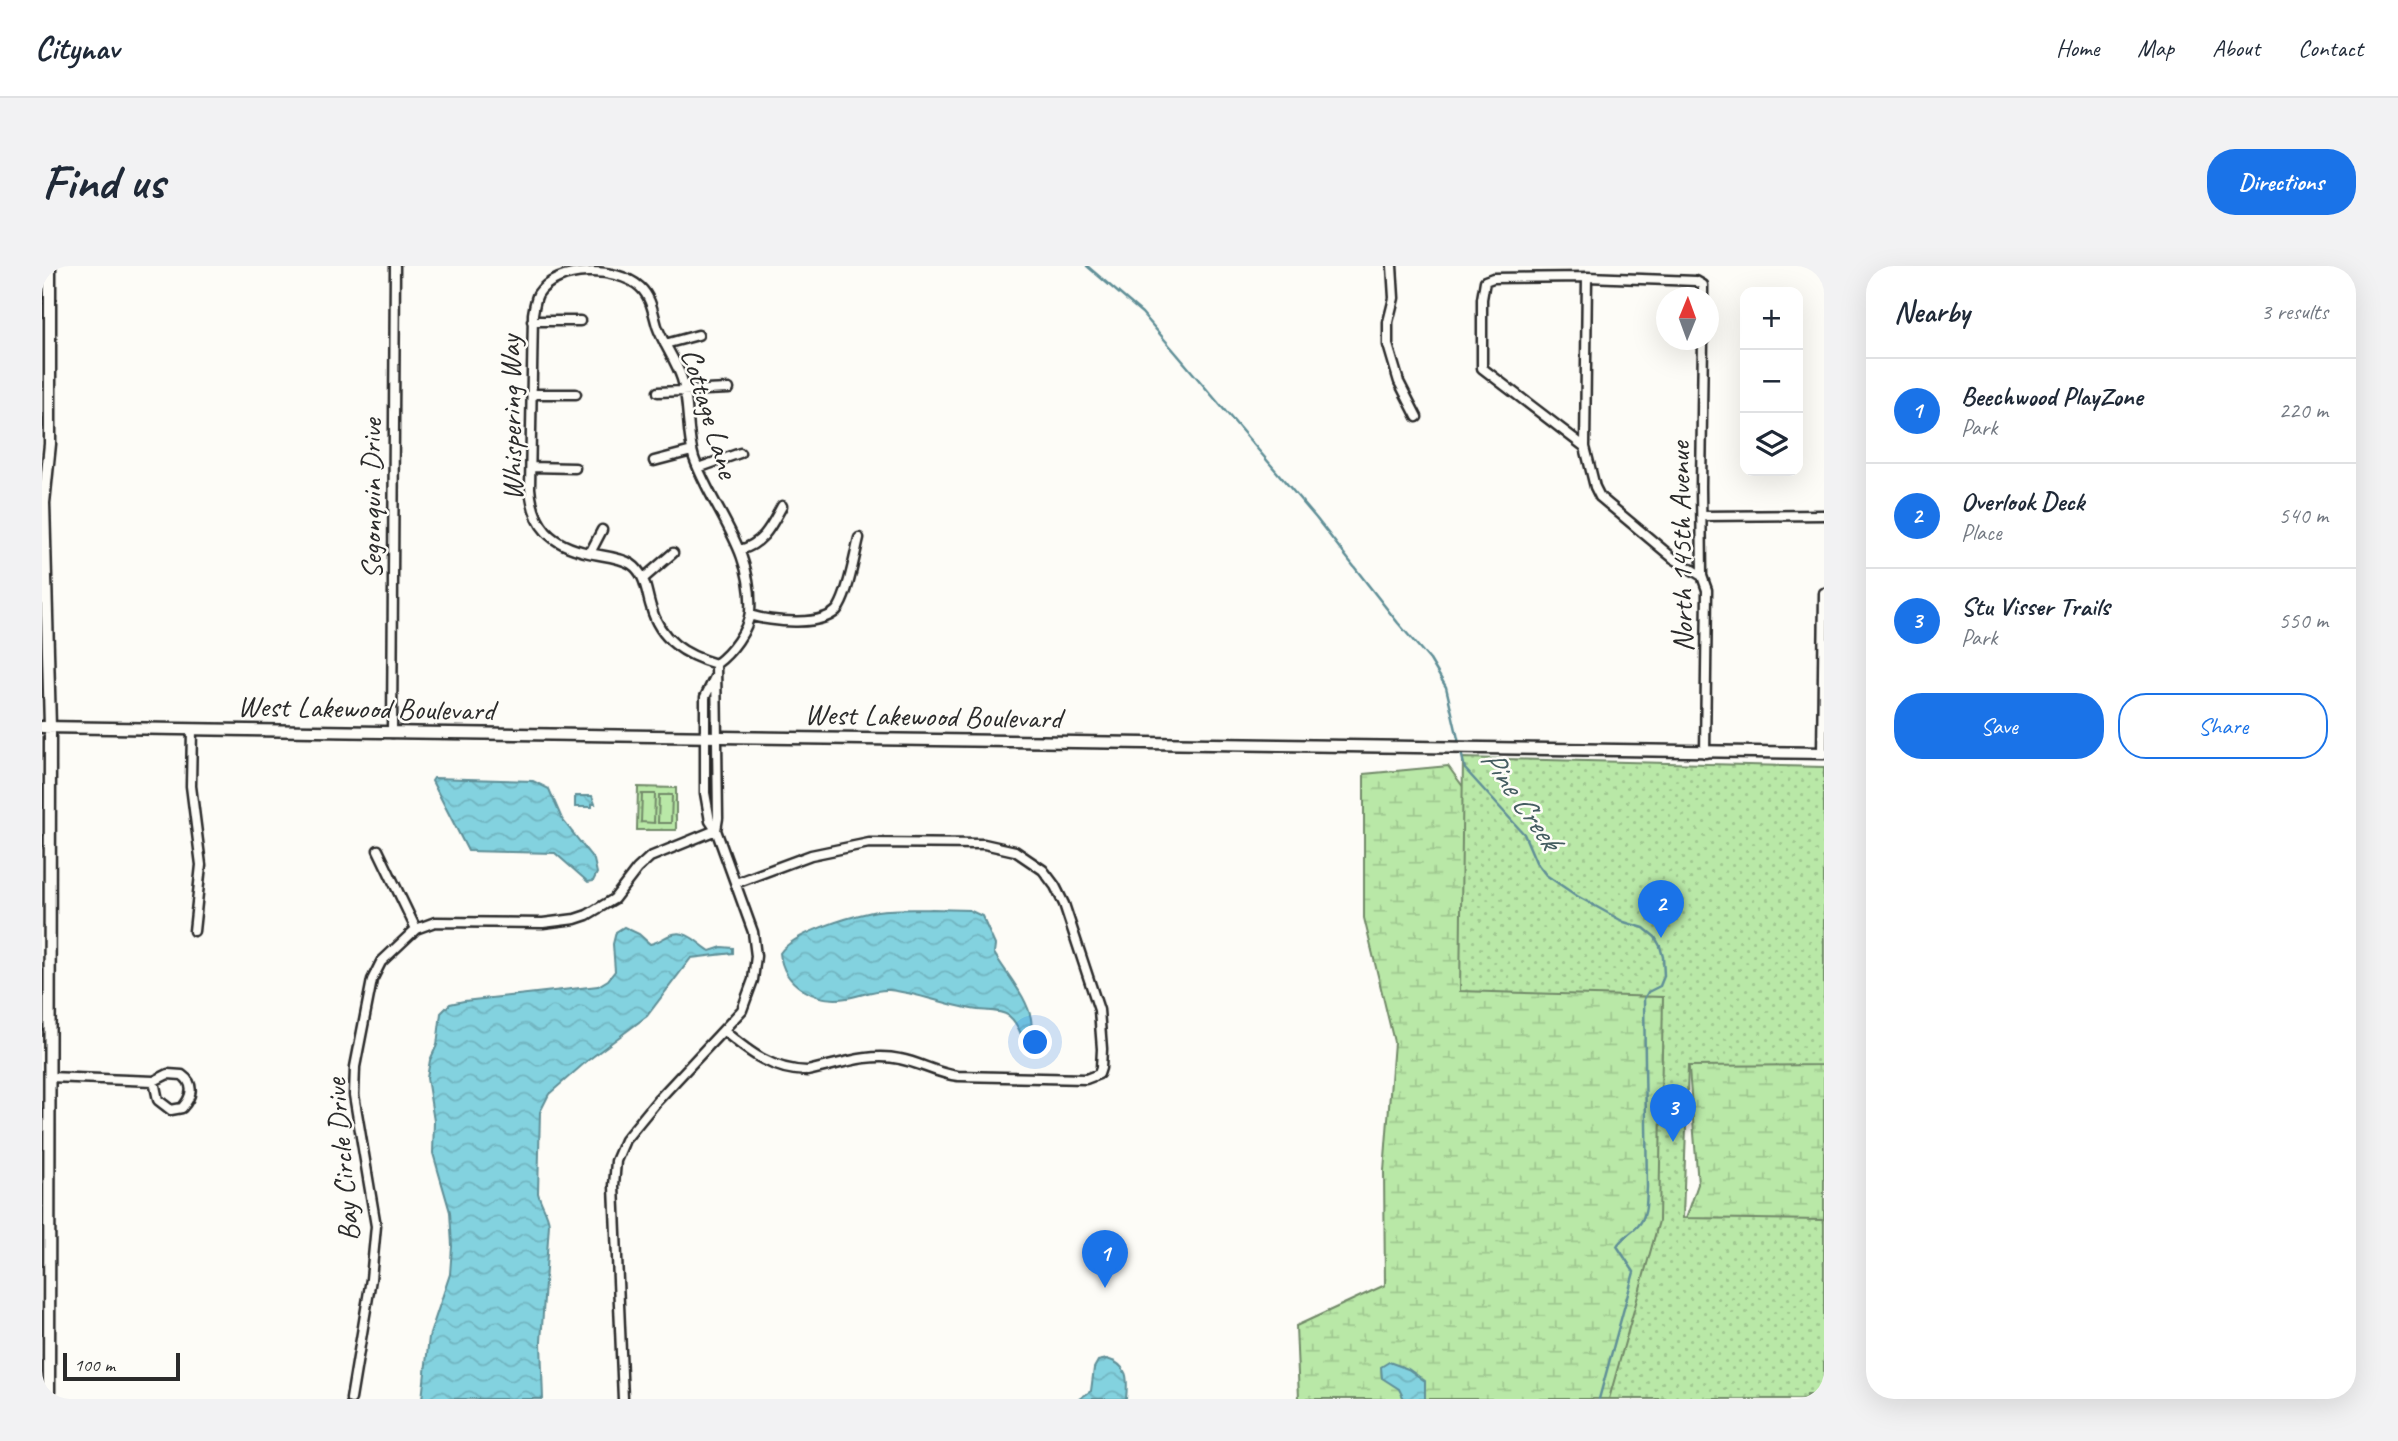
<!DOCTYPE html>
<meta charset="utf-8">
<style>
body{margin:0;font-family:Caveat,sans-serif;background:#f2f2f3;color:#1f2937}
.controls{position:absolute;right:21px;top:21px;display:grid;overflow:hidden;border-radius:14px;box-shadow:0 7px 28px #0002}
.controls button{width:63px;height:63px;display:grid;place-items:center;padding:0;border:0;border-bottom:2px solid #e0e1e3;background:#fff;color:#1f2937;font:35px sans-serif}
.compass{position:absolute;left:1614px;top:21px;width:63px;height:63px;border-radius:50%;background:#fff;box-shadow:0 7px 28px #0002;rotate:1deg}
.scale{position:absolute;left:21px;bottom:18px;width:117px;box-sizing:border-box;padding-left:7px;border:4px solid #2b2b2b;border-top:0;font-size:19px;line-height:24px;white-space:nowrap;color:#2b2b2b;-webkit-text-stroke:5px #fdfcf7;paint-order:stroke}
.you{position:absolute;left:994px;top:777px;width:24px;height:24px;margin:-18px;border:5px solid #fff;border-radius:50%;background:#1a73e8;box-shadow:0 0 0 10px #1a73e833}
.badge{display:grid;place-items:center;width:46px;height:46px;border-radius:50%;background:#1a73e8;color:#fff;font-size:23px;font-weight:700}
.pin{position:absolute;translate:-50% -58px;filter:drop-shadow(0 2px 4px #0008)}
.pin::after{content:'';position:absolute;top:37px;width:24px;height:21px;background:inherit;clip-path:polygon(0 0,100% 0,50% 100%)}
.list{margin:0;padding:0;list-style:none}
h2{display:flex;justify-content:space-between;align-items:center;height:91px;margin:0;padding:0 28px;font-size:30px}
h2 small{font-size:23px;font-weight:400;color:#747a83}
.list li{display:grid;grid-template-columns:46px 1fr auto;gap:21px;align-items:center;box-sizing:border-box;height:105px;padding:0 28px;border-top:2px solid #e0e1e3}
.list b{display:block;font-size:26px;white-space:nowrap}
.list p{margin:0;font-size:23px;white-space:nowrap;color:#747a83}
.list em{font-size:23px;font-style:normal;color:#747a83}
.actions{display:flex;gap:14px;padding:21px 28px}
.actions a{flex:1;padding:16px 0;border:2px solid #1a73e8;border-radius:28px;text-align:center;font-size:24px;color:#1a73e8}
.actions .main{background:#1a73e8;color:#fff}
.icon{flex:none;width:38px;height:38px;fill:none;stroke:currentColor;stroke-width:2;stroke-linecap:round;stroke-linejoin:round}
.map{position:relative;flex:none;width:1782px;height:1133px;overflow:hidden;border-radius:28px}
header{display:flex;align-items:center;gap:42px;box-sizing:border-box;height:98px;padding:0 35px;background:#fff;border-bottom:2px solid #e0e1e3}
header strong{font-size:33px}
nav{display:flex;gap:38px;margin-inline-start:auto;font-size:24px}
.intro{display:flex;align-items:center;justify-content:space-between;box-sizing:border-box;height:168px;padding:0 42px}
h1{margin:0;font-size:49px}
.button{padding:18px 32px;border-radius:28px;background:#1a73e8;color:#fff;font-size:24px;font-weight:700}
main{display:flex;gap:42px;padding:0 42px}
aside{flex:1;background:#fff;border-radius:28px;box-shadow:0 7px 28px #0002}
.map>svg:first-child{display:block}
.wetland{fill:url(#wetland-marsh);stroke:#728a69;stroke-width:2}
.park{fill:url(#park-dots);stroke:#728a69;stroke-width:2}
.pitch{fill:#b9e8a7;stroke:#728a69;stroke-width:2}
.water{fill:url(#water-waves);stroke:#608f97;stroke-width:2}
.lines{fill:none;stroke-linecap:round;stroke-linejoin:round}
.stream{stroke:#608f97;stroke-width:2.5}
.minor-casing{stroke:#2b2b2b;stroke-width:13}
.tertiary-casing{stroke:#2b2b2b;stroke-width:15}
.minor{stroke:#fdfcf7;stroke-width:8}
.tertiary{stroke:#fdfcf7;stroke-width:10}
.labels{text-anchor:middle;dominant-baseline:central;stroke-width:5;stroke-linejoin:round;paint-order:stroke}
.street-label{font-size:30px;fill:#2b2b2b;stroke:#fdfcf7}
.water-label{font-size:32px;font-style:italic;fill:#455d61;stroke:#fdfcf7}
</style>
<header>
<strong>Citynav</strong>
<nav><a>Home</a><a>Map</a><a>About</a><a>Contact</a></nav>
</header>
<div class="intro"><h1>Find us</h1><a class="button">Directions</a></div>
<main>
<div class="map">
<svg width="1782" height="1133" viewBox="0 0 1782 1133">
<defs>
<pattern id="wetland-marsh" width="20" height="14" patternUnits="userSpaceOnUse" patternTransform="scale(1.75)"><rect width="20" height="14" fill="#b9e8a7"/><path d="M1 5h8M5 5V1M11 12h8M15 12V8" fill="none" stroke="#9fc790"/></pattern>
<pattern id="park-dots" width="8" height="8" patternUnits="userSpaceOnUse" patternTransform="scale(1.75)"><rect width="8" height="8" fill="#b9e8a7"/><path d="M2 2h.1M6 6h.1" fill="none" stroke="#9fc790" stroke-width="1.8" stroke-linecap="round"/></pattern>
<pattern id="water-waves" width="16" height="10" patternUnits="userSpaceOnUse" patternTransform="scale(1.75)"><rect width="16" height="10" fill="#83d2df"/><path d="M0 5q4-4 8 0t8 0" fill="none" stroke="#71b4c0"/></pattern>
</defs>
<rect width="100%" height="100%" fill="#fdfcf7"/>
<filter id="ink" filterUnits="userSpaceOnUse"><feTurbulence type="fractalNoise" baseFrequency=".0143" numOctaves="2"/><feDisplacementMap in="SourceGraphic" scale="14" xChannelSelector="R" yChannelSelector="G"/><feConvolveMatrix kernelMatrix="1 2 1 2 8 2 1 2 1" color-interpolation-filters="sRGB"/></filter>
<g filter="url(#ink)">
<path class="wetland" d="M1406 500 1446 555 1628 723 1633 920 1568 1133H1257L1254 1060 1343 1019 1342 905 1352 776 1322 652V508Z
M1782 605V1033L1592 1133 1619 1025 1656 918 1639 701Z"/>
<path class="park" d="M1421 492 1782 501V799L1646 800 1641 952 1782 954V1129H1765L1763 1133H1567L1617 955 1621 731 1418 725Z
M596 521 634 522V564H595Z"/>
<path class="pitch" d="M600 528H613L612 557 599 556Z
M617 529H630L629 557H616Z"/>
<path class="water" d="M392 512 491 515 507 523 520 553 552 594 555 607 551 615 546 616 513 587 426 585 390 515Z
M533 530H550L553 538H550V541H533Z
M890 643 927 644 940 650 953 679 952 687C964 708 997 744 988 767L979 768C976 761 973 755 967 750 959 744 946 745 936 744 906 740 877 727 847 724 833 723 818 730 805 732 774 737 741 720 738 687 751 667 807 651 830 646 849 642 871 644 890 643Z
M582 661 597 668 608 678C616 676 621 672 628 669 645 662 656 678 668 685L680 681 691 682V687L649 692 605 750 545 795 507 828 498 846 496 927C499 939 506 947 507 958L499 1076 501 1133H380L387 1071 408 1008 410 980 408 946 391 887 392 855 385 812 388 794 395 779 399 747 408 738 422 735 556 720 566 714 573 705 571 678 574 666Z
M1065 1093C1087 1099 1086 1113 1084 1133H1037L1049 1125 1052 1102 1056 1095Z
M1347 1096 1366 1103 1383 1115V1133H1362L1357 1123 1340 1112 1339 1101Z"/>
<g class="lines">
<path class="stream" d="M1045 0 1100 47 1274 252 1356 357 1388 394 1404 421 1423 503 1482 568 1494 596 1504 609 1535 630 1582 656 1602 662 1613 671 1618 680 1621 691 1622 710 1618 720 1606 726 1602 733 1605 921C1604 934 1606 949 1596 960 1589 968 1580 971 1575 980L1592 1006 1557 1133"/>
<g class="minor-casing">
<path id="minor" d="M1350 0 1352 32 1346 56V79L1357 116 1375 151
M490 55H538
M1661 74 1659 220 1660 310 1665 324 1663 487
M623 78 656 69
M616 126 687 123
M489 128H534
M1543 181 1545 11
M612 195 650 185
M489 201 533 202
M656 202 698 187
M1660 250 1782 249
M698 284C722 277 729 260 740 240
M548 287 560 264
M1660 310 1631 292 1558 231 1553 221 1543 181 1440 102V33L1443 15 1451 12 1545 11 1654 15 1661 19V32
M602 312 631 287
M708 349C728 356 784 362 797 341 807 324 812 292 817 272
M674 398C643 389 618 374 609 341 604 326 604 308 589 298 578 291 560 290 547 287 509 279 491 261 488 222L491 48C492 42 493 34 496 28 514 0 575 0 598 21 609 31 611 46 615 60 621 78 634 94 640 113 648 138 644 166 652 192 671 245 712 284 708 346 706 365 689 387 674 398L676 552 674 564
M150 463 149 520 159 599 152 665
M350 467 353 0
M1780 487 1782 327
M336 584 374 663
M682 765C708 787 730 804 765 805 795 799 827 786 858 793 879 797 896 808 916 810L1044 813 1057 808 1059 802 1060 783 1057 744 1022 638 1013 620 1001 604 973 585 942 578 827 577 769 589 694 617
M7 811 112 815 116 834 129 844 140 842C150 831 153 818 140 809L126 808 112 815
M309 1133 329 1013 334 960 312 829 313 801 330 714 339 696 374 663 393 656 501 657 533 653 545 649 572 633 595 603 608 591 674 564
M581 1133 572 920 574 895 583 874 615 835 700 744 711 714 714 690 711 666 674 564 668 555 663 527V431L673 411"/>
</g>
<g class="tertiary-casing">
<path id="tertiary" d="M0 461 1782 487
M7 1133 8 461 2 237 8 178V0"/>
</g>
<use href="#minor" class="minor"/>
<use href="#tertiary" class="tertiary"/>
</g>
</g>
<g class="labels">
<g class="street-label">
<text transform="translate(668 147) rotate(73)">Cottage Lane</text>
<text transform="translate(469 152) rotate(-91)">Whispering Way</text>
<text transform="translate(329 233) rotate(-90)">Segonquin Drive</text>
<text transform="translate(1639 281) rotate(-91)">North 145th Avenue</text>
<text transform="translate(324 442) rotate(1)">West Lakewood Boulevard</text>
<text transform="translate(891 450) rotate(1)">West Lakewood Boulevard</text>
<text transform="translate(300 894) rotate(-95)">Bay Circle Drive</text>
</g>
<g class="water-label">
<text transform="translate(1479 533) rotate(55)">Pine Creek</text>
</g>
</g>
</svg>
<div class="controls">
<button>+</button>
<button>−</button>
<button><svg class="icon" aria-label="layers" viewBox="0 0 24 24"><path d="M12 4l9 5-9 5-9-5zM3 14l9 5 9-5"/></svg></button>
</div>
<svg class="compass" viewBox="-18 -18 36 36"><path d="M0-13l5 13h-10z" fill="#e53935"/><path d="M0 13l5-13h-10z" fill="#747a83"/></svg>
<div class="scale">100 m</div>
<div class="you"></div>
<div class="pin badge" style="left:1063px;top:1022px">1</div>
<div class="pin badge" style="left:1619px;top:672px">2</div>
<div class="pin badge" style="left:1631px;top:876px">3</div>
</div>
<aside>
<h2>Nearby<small>3 results</small></h2>
<ul class="list">
<li><span class="badge">1</span><div><b>Beechwood PlayZone</b><p>Park</p></div><em>220 m</em></li>
<li><span class="badge">2</span><div><b>Overlook Deck</b><p>Place</p></div><em>540 m</em></li>
<li><span class="badge">3</span><div><b>Stu Visser Trails</b><p>Park</p></div><em>550 m</em></li>
</ul>
<div class="actions"><a class="main">Save</a><a>Share</a></div>
</aside>
</main>
